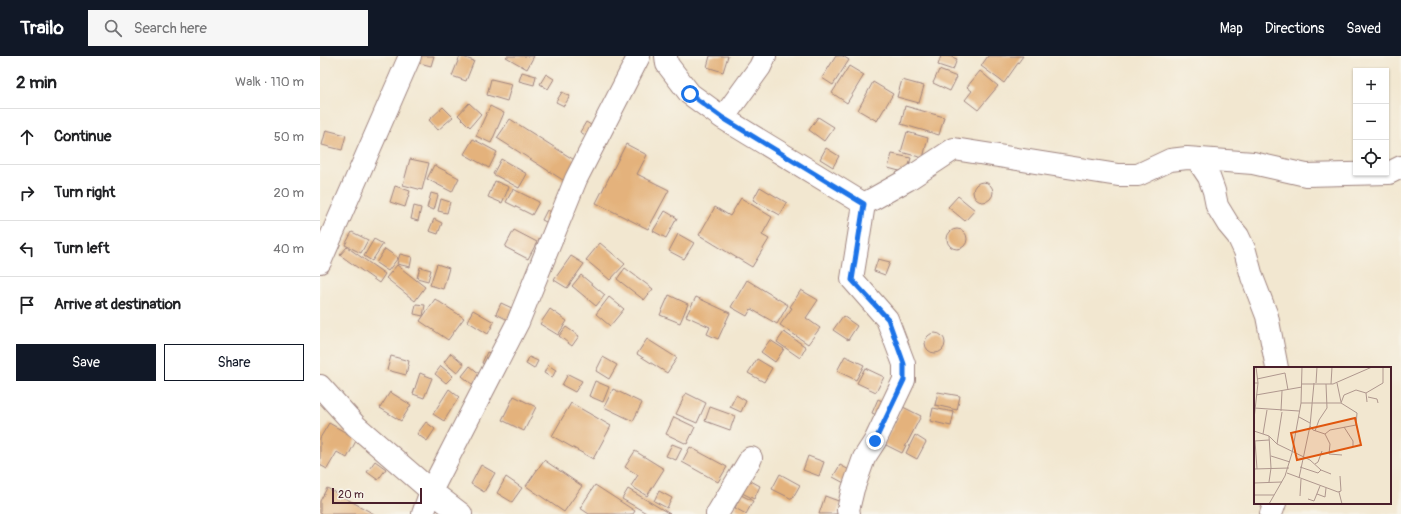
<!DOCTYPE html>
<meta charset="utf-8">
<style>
body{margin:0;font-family:Pangolin,sans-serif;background:#f6f6f6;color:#202124}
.controls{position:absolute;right:12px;top:12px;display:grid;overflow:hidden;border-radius:0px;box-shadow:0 1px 3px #0004}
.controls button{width:36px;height:36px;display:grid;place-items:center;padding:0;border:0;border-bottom:1px solid #e0e0e0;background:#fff;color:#202124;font:20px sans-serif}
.scale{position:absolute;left:12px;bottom:10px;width:90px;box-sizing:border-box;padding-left:4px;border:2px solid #4a1f2b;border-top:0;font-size:11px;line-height:14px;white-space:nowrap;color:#4a1f2b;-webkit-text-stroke:3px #f7f3e8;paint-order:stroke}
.stop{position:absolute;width:12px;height:12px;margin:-9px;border:3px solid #1a73e8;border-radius:50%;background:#fff}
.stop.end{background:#1a73e8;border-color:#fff;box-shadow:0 1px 4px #0008}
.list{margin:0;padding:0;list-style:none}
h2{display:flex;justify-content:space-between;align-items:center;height:52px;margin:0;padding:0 16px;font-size:17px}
h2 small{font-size:13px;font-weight:400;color:#757577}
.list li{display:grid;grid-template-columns:26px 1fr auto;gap:12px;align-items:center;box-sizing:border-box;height:56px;padding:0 16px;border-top:1px solid #e0e0e0}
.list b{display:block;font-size:15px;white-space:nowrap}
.list em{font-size:13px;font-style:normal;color:#757577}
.actions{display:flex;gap:8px;padding:12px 16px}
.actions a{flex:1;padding:9px 0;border:1px solid #111827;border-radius:0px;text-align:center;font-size:14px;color:#111827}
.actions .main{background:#111827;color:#fff}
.icon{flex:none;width:22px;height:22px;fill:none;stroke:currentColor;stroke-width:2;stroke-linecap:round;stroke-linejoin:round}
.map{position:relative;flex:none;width:1081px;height:458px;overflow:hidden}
header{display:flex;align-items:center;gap:24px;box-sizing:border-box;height:56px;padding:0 20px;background:#111827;color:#fff}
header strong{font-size:19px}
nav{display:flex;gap:22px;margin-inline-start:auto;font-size:14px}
.search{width:280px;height:36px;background:#f6f6f6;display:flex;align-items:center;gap:10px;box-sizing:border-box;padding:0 14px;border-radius:0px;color:#757577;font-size:15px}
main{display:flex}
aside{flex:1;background:#fff}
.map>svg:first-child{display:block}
.building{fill:#e4b27c}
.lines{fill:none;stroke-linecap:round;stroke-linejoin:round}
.street-casing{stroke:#9e837e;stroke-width:24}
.street{stroke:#fff;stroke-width:22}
.route{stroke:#1a73e8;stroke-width:5}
.inset-road{fill:none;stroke:#af978e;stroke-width:1}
.view{fill:#e0560e;fill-opacity:0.15;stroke:#e0560e;stroke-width:2}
.inset-edge{fill:none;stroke:#4a1f2b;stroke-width:2}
</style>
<header>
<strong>Trailo</strong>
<div class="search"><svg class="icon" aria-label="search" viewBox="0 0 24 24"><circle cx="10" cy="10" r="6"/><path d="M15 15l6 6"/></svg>Search here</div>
<nav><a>Map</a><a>Directions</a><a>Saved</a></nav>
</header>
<main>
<aside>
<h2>2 min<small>Walk · 110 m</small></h2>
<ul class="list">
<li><svg class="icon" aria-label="ahead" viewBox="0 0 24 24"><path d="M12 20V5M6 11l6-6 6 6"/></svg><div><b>Continue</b></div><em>50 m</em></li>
<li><svg class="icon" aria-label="right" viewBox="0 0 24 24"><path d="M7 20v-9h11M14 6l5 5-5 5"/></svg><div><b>Turn right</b></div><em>20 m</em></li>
<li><svg class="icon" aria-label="left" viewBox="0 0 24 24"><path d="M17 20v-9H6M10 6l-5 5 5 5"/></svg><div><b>Turn left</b></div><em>40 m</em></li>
<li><svg class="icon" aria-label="arrive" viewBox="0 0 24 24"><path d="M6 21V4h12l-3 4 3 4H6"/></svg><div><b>Arrive at destination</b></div></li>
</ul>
<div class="actions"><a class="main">Save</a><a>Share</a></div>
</aside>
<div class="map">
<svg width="1081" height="458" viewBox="0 0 1081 458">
<rect width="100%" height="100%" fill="#f7f3e8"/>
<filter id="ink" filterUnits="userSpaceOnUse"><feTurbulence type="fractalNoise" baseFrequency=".025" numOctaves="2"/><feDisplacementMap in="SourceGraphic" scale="8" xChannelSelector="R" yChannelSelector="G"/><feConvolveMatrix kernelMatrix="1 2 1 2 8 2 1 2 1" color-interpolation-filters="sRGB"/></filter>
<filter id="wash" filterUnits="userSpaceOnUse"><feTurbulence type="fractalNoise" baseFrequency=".012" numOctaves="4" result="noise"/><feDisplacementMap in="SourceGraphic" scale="16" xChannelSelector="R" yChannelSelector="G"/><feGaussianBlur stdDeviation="0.9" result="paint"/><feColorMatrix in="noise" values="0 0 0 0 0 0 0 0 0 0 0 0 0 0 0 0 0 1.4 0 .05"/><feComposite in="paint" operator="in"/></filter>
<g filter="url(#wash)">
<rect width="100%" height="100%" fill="#f2e7d0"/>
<g id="blocks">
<path class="building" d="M97 0H114L111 10 96 6Z
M140 0 154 5 146 25 132 20Z
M187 0H214L207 13 186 1Z
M390 0H408L403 16 387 11Z
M516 0H523L529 4 513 29 502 22Z
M621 0H629L637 3 633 14 618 9Z
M668 0H703L684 27 661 10Z
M529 10 544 19 527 47 512 37Z
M619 14 637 21 630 35 613 27Z
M660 15 678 30 658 54 645 44 652 35 647 31Z
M202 16 216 20 214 29 199 25Z
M226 18 234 23 228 33 220 28Z
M171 23 192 28 187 45 167 39Z
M582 24 604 30 599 47 577 41Z
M553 26 573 38 557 65 538 54Z
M242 36 250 40 244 50 236 46Z
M149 47 161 58 150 71 138 59Z
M170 50 184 57 171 87 156 80Z
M585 50 624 61 619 79 581 68Z
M123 51 133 61 118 74 109 64Z
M498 61 514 71 504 85 489 74Z
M190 63 259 107 246 126 177 82Z
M266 66 276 72 269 81 260 76Z
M6 74 26 79 22 94 2 89Z
M587 76 608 82 603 102 581 96Z
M153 83 177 96 169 112 144 98Z
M306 88 327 99 317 118 349 134 328 173 276 147Z
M506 92 519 100 513 111 500 103Z
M572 98 591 102 587 117 568 112Z
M90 103 109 107 102 134 83 129Z
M181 103 207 118 199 132 173 118Z
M114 109 139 122 132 136 107 123Z
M175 125 189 131 182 147 168 141Z
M653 136a10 10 0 1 1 20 0a10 10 0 1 1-20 0Z
M75 130 90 135 85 151 70 146Z
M440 131 467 147 460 159 433 144Z
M193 133 219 146 212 159 186 146Z
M111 137 118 139 114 154 107 152Z
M638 140 655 154 645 165 628 151Z
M421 142 452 161 442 179 449 183 432 211 379 179 395 151 410 160Z
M121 143 130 146 127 157 118 155Z
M94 150 101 152 98 165 91 163Z
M227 154 236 158 230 168 222 164Z
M345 155 357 162 346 182 333 175Z
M114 163 122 167 118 178 109 175Z
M627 183a10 10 0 1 1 20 0a10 10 0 1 1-20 0Z
M194 174 217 186 208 203 185 191Z
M32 176 48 184 41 197 25 189Z
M358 178 374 187 364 203 349 195Z
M54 183 63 188 52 205 44 200Z
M280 187 305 208 290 224 266 204Z
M27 191 65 218 59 227 20 199Z
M65 193 78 202 68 215 56 207Z
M80 198 92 201 90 211 77 208Z
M251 200 264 208 247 232 234 224Z
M558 203 570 206 565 219 554 215Z
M117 208 129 212 123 233 110 229Z
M77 209 105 231 95 245 66 222Z
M100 211 111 214 108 225 97 222Z
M305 212 333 233 324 244 297 223Z
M261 219 285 239 276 250 252 230Z
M427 224 468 249 457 268 431 253 427 260 411 251Z
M481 234 498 244 486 262 500 272 488 288 460 269 472 252 470 251Z
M349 239 368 248 360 267 340 259Z
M289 241 304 253 290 270 276 258Z
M376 241 410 257 398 283 387 278 390 271 366 260Z
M115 243 144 262 128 284 100 265Z
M181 247 194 253 188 264 176 258Z
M96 248 105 249 103 260 94 258Z
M230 253 247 265 238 279 220 268Z
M153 254 174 266 168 278 147 265Z
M523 260 537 270 528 284 513 274Z
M246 271 259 280 252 290 239 280Z
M464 276 486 291 480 302 457 286Z
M605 287a10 10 0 1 1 20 0a10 10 0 1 1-20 0Z
M327 283 357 302 347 317 317 298Z
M450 284 464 293 455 306 441 296Z
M167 296 176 299 170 310 162 307Z
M131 297 144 308 137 317 124 306Z
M71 300 89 305 86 319 67 314Z
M525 300 544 309 536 324 517 315Z
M209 301 218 305 214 313 206 308Z
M283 301 297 309 289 323 276 315Z
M437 303 452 312 444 326 428 317Z
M228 309 236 314 232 322 224 317Z
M121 310 133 320 126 327 115 318Z
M150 310 161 319 153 329 142 320Z
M545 312 564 321 556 336 537 327Z
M100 317 112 322 104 342 93 338Z
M248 318 262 325 255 336 242 329Z
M275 325 289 331 283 346 269 340Z
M129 333 139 341 124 365 113 358Z
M293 333 322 347 313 365 284 351Z
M70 336 91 349 81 365 60 352Z
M618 336 640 340 637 354 615 349Z
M366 337 386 347 377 367 356 358Z
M416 339 426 345 421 356 410 351Z
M194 340 216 351 204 375 182 364Z
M558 343 568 348 561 361 552 357Z
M251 347 291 370 273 403 232 380Z
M390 351 415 360 410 374 385 365Z
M583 351 601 360 582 397 564 388Z
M613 352 634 356 631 370 610 365Z
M354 361 375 371 367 388 346 378Z
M106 366 115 373 107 385 97 378Z
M9 367 37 383 27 402 17 396 7 413 0 409V382Z
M595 379 606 386 597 403 586 397Z
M352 388 362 392 356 404 346 400Z
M370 391 407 411 398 426 362 406Z
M315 395 344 413 327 440 311 430 318 419 305 411Z
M488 400 504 406 499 420 483 414Z
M224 404 262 430 244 456 206 430Z
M55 405 66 413 58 424 47 416Z
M161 409 175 417 164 436 151 428Z
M520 409 535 417 528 429 513 421Z
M460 418 480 429 472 443 452 433Z
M186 421 202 432 192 446 177 437Z
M429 424 440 430 434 443 422 437Z
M275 429 315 455 313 458H269L260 452Z
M7 432 54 458H2L0 457V445Z
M308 433 350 458H328L302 443Z
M339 435 352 442 347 452 334 445Z
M421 439 433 445 426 458 415 452Z
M505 440 521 446 517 458H499Z"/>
</g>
</g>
<g filter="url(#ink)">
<use href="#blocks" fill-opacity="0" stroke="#9e837e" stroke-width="1"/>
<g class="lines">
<g class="street-casing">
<path id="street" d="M346 0 347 8 370 38 403 62 544 148 587 124 634 93 798 119H818L850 104 867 102 933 107 986 119 1069 117 1081 111
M403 62 440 11 445 0
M877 103 889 121 894 135 897 150 908 168 918 180 925 195 932 221 947 260 957 312
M0 206 90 0
M0 330 36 370 111 435 141 458
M103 458 111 435 198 266 256 123 319 0
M397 458 431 402
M529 458 528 454 533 433 544 402 555 385 584 324V308L567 263 532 223 544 148
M951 458 955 447"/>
</g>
<use href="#street" class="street"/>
</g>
</g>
<g class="lines" filter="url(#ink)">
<path class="route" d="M370 38 403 62 544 148 532 224 568 263 584 308V324L555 385"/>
</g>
<g transform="translate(934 311)">
<rect width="137" height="137" fill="#f2e7d0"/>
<path class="inset-road" d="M3 12 31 6 34 23M0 16H4L2 0M62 16 63 0M83 16 87 35M48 17H79L118 0M77 17 78 0M112 26 129 16V0M2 28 48 20M114 30 123 32 124 36M47 36H87L103 46 102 58 76 63 71 67 59 63 56 59M87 36 90 28 102 23 112 26 113 35M0 41 45 44M27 44 28 24M45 50 56 56M0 52 4 16M90 60 99 74V80M0 64 15 69M61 64 65 53 73 41 72 17M9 67 13 43M71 67 76 77 75 87 88 88M0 74 15 73M1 74 3 102M23 77 28 45M17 89 36 95M61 97 64 95 68 84M46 100 64 106 67 103M0 102 35 101M33 106 84 125 87 124 86 109M45 111 56 59 60 16M15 115 17 101 15 69 23 77 56 93 67 103 77 107M0 116 28 115M85 125 88 137M63 127 71 130 72 121M0 128H20M46 129 47 112M54 132 60 134 66 119M15 137 31 109 38 86 47 36 48 0"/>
<path class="view" d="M101 51 107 78 43 93 37 66Z"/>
<rect width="137" height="137" class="inset-edge"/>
</g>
</svg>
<div class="controls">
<button>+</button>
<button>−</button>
<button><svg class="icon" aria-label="locate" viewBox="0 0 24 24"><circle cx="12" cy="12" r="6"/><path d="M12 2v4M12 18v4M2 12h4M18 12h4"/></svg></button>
</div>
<div class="scale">20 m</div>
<div class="stop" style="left:370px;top:38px"></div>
<div class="stop end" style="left:555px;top:385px"></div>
</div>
</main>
